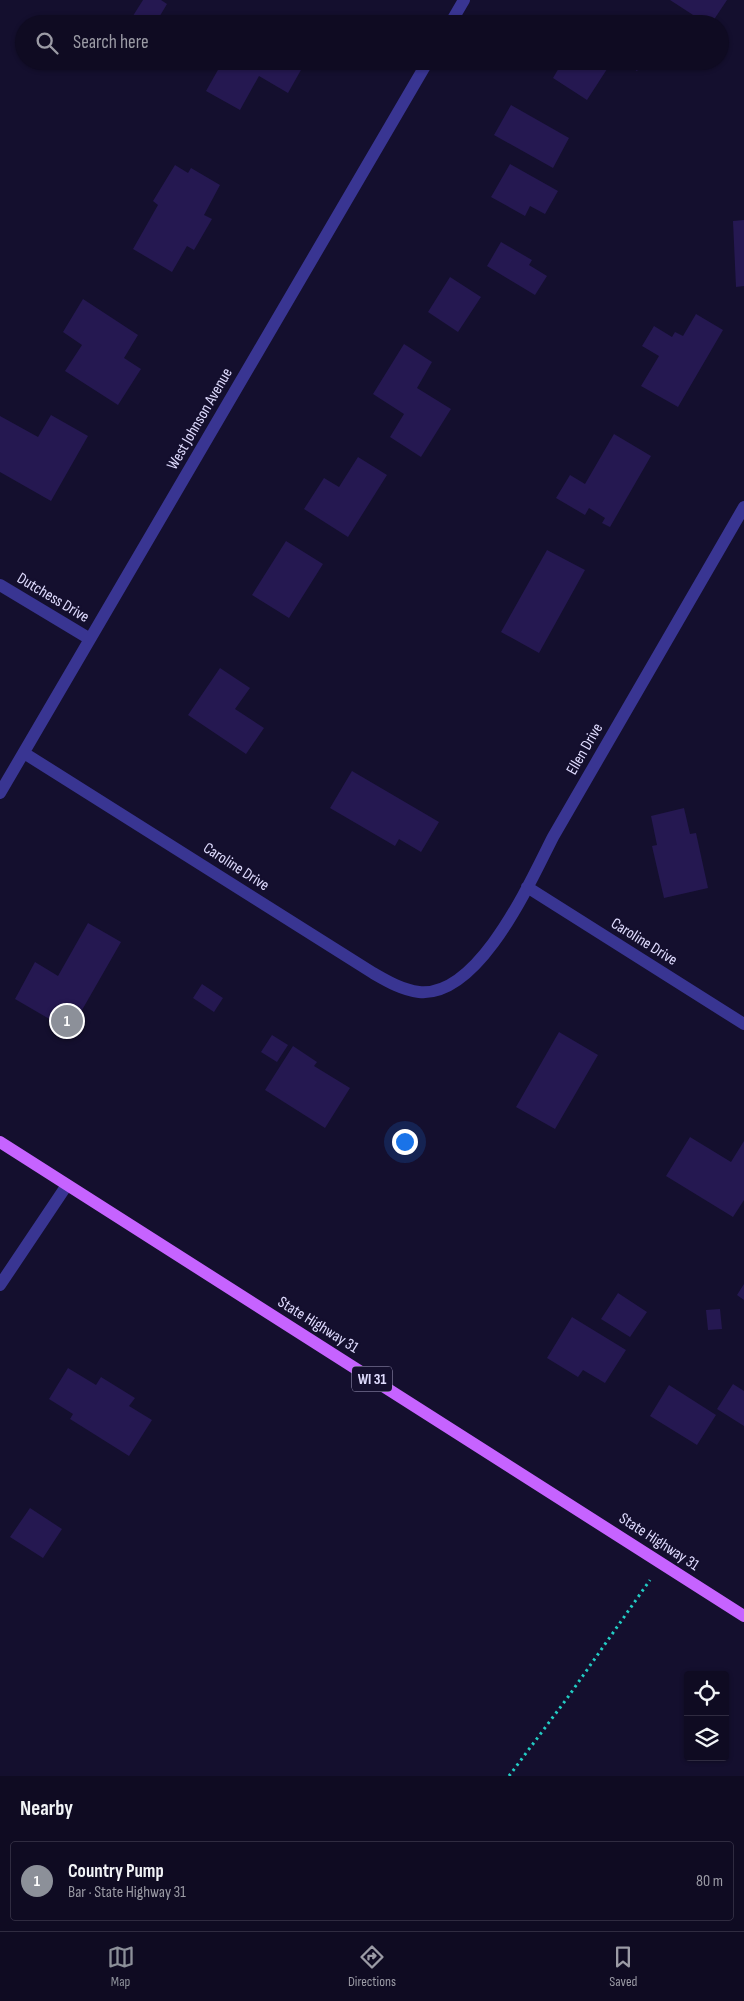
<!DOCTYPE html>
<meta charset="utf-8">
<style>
body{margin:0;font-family:"Sofia Sans Condensed",sans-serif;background:#1d192f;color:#f1f3f6}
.controls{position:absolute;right:15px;bottom:15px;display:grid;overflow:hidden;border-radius:5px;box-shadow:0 1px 4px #0004}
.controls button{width:45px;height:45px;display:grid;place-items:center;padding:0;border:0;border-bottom:1px solid #2f2b40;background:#0f0b22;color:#f1f3f6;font:25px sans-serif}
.you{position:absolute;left:404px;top:1141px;width:18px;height:18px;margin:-12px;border:4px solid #fff;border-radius:50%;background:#1a73e8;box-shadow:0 0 0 8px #1a73e833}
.badge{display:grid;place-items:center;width:32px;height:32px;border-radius:50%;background:#8c9099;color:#fff;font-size:16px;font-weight:700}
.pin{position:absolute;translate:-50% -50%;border:2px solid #fff;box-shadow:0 1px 5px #0006}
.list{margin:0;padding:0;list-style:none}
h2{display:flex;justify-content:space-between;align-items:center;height:65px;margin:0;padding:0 20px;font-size:21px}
h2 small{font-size:16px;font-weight:400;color:#9b9ba5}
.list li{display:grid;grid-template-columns:32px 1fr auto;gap:15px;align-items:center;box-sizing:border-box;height:80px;margin:0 10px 10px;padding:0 10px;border:1px solid #2f2b40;border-radius:5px}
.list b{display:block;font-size:19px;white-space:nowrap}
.list p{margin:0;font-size:16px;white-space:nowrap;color:#9b9ba5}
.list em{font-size:16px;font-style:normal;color:#9b9ba5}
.icon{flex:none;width:28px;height:28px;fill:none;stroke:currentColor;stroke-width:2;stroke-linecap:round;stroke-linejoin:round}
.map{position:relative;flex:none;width:744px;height:1776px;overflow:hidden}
.search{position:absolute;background:#0f0b22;box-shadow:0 1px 4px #0004;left:15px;right:15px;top:15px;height:55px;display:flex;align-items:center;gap:12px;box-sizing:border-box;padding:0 18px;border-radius:28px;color:#9b9ba5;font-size:19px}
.sheet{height:155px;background:#0f0b22}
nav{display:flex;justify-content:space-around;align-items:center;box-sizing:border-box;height:70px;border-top:1px solid #2f2b40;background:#0f0b22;font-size:14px;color:#9b9ba5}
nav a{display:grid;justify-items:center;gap:2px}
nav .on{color:#8c9099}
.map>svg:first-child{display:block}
.building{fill:#251851}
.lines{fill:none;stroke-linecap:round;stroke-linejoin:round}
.path{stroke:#23ccc4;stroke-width:3;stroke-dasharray:2.5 4;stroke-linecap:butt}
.street{stroke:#393592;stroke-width:12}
.primary{stroke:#c663ff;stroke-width:12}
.labels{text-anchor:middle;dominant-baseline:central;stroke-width:4;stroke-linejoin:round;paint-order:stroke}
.shield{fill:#140f2e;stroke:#a39ec0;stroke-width:1}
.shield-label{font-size:15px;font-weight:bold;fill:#e0dcff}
.street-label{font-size:16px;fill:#e0dcff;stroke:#140f2e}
</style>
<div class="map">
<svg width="744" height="1776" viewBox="0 0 744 1776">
<rect width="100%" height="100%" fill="#140f2e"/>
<path class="building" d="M143 0H161L167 4 155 24H138L131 19Z
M670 0H727L711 24H707Z
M223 61H306L288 93 259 76 240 110 206 91Z
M563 61H602L609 66 587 100 553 78Z
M623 61H644L637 71Z
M511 105 569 138 553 168 494 135Z
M510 164 558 191 545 214 530 206 525 216 491 197Z
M175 165 188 173 191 168 220 185 204 215 212 219 194 250 187 246 172 272 133 249 158 205 153 201Z
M744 220V286L736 287 733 221Z
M501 242 532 260 529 265 547 276 535 295 487 266Z
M450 277 481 297 458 332 428 312Z
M83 299 138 335 124 358 141 369 118 405 65 371 82 345 63 332Z
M696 314 723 330 678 407 641 386 659 356 642 346 654 326 672 337 675 332 683 336Z
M404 344 432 362 417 388 451 409 421 457 390 437 404 414 373 394Z
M51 415 88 436 51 501 0 472V416L38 437Z
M614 434 651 456 610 527 602 523 605 518 589 508 585 515 556 498 570 475 585 484Z
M358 457 387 475 348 537 304 509 324 478 339 487Z
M286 541 323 564 289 618 252 595Z
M547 550 585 570 539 653 501 632Z
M220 668 250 688 235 709 264 728 246 754 188 715Z
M352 771 439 822 421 852 399 839 395 846 330 808Z
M684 808 690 834 696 833 708 888 664 898 652 846 657 845 651 816Z
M88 923 121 942 70 1031 15 999 35 962 58 976Z
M202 984 223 998 214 1012 193 998Z
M559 1032 598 1055 555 1129 516 1107Z
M272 1035 288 1045 277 1062 261 1052Z
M293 1046 317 1062 314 1066 350 1088 325 1128 265 1090Z
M690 1137 731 1162 744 1141V1200L733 1217 666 1176Z
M744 1284V1300L737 1295Z
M618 1293 647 1312 630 1337 601 1319Z
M720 1309 722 1329 708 1330 706 1310Z
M572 1317 626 1350 605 1383 583 1370 578 1377 547 1358Z
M68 1368 96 1385 101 1377 135 1398 129 1406 152 1420 129 1456 70 1419 73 1414 49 1399Z
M733 1384 744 1391V1426L717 1409Z
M669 1385 716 1415 697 1445 650 1416Z
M30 1508 62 1529 43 1558 10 1537Z"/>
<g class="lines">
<path class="path" d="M509 1776 568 1697 650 1580"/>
<path class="street" d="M450 24 464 0
M0 585 90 639
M24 753 373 973C387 981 402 990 419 992 479 998 530 882 553 837L744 507
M0 793 428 61
M527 887 744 1024
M0 1285 67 1185"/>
<path class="primary" d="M0 1142 744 1616"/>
</g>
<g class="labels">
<rect class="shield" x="352" y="1366.5" width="40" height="25" rx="4"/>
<g class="shield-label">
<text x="372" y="1379">WI 31</text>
</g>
<g class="street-label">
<text transform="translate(200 419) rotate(-60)">West Johnson Avenue</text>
<text transform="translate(53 598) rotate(31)">Dutchess Drive</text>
<text transform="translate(585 749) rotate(-60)">Ellen Drive</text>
<text transform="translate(236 867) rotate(33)">Caroline Drive</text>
<text transform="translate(644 942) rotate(32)">Caroline Drive</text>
<text transform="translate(318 1325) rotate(32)">State Highway 31</text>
<text transform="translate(659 1542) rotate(33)">State Highway 31</text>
</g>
</g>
</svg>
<div class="controls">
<button><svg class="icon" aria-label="locate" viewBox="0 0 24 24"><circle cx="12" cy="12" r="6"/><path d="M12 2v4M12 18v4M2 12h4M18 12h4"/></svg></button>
<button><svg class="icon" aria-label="layers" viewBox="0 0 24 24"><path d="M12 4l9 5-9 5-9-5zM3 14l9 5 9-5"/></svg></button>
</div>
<div class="you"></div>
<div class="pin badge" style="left:67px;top:1021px">1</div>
<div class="search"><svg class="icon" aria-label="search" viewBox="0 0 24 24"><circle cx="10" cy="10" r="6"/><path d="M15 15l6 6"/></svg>Search here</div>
</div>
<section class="sheet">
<h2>Nearby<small></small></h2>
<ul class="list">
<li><span class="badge">1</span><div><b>Country Pump</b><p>Bar · State Highway 31</p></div><em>80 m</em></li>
</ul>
</section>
<nav>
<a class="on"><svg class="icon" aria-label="map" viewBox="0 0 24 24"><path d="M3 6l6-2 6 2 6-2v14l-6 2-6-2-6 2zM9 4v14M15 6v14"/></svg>Map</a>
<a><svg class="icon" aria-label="directions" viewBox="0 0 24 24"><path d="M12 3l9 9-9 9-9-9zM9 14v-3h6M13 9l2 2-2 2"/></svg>Directions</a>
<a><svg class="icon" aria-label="saved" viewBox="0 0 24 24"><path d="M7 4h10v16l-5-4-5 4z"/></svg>Saved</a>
</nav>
